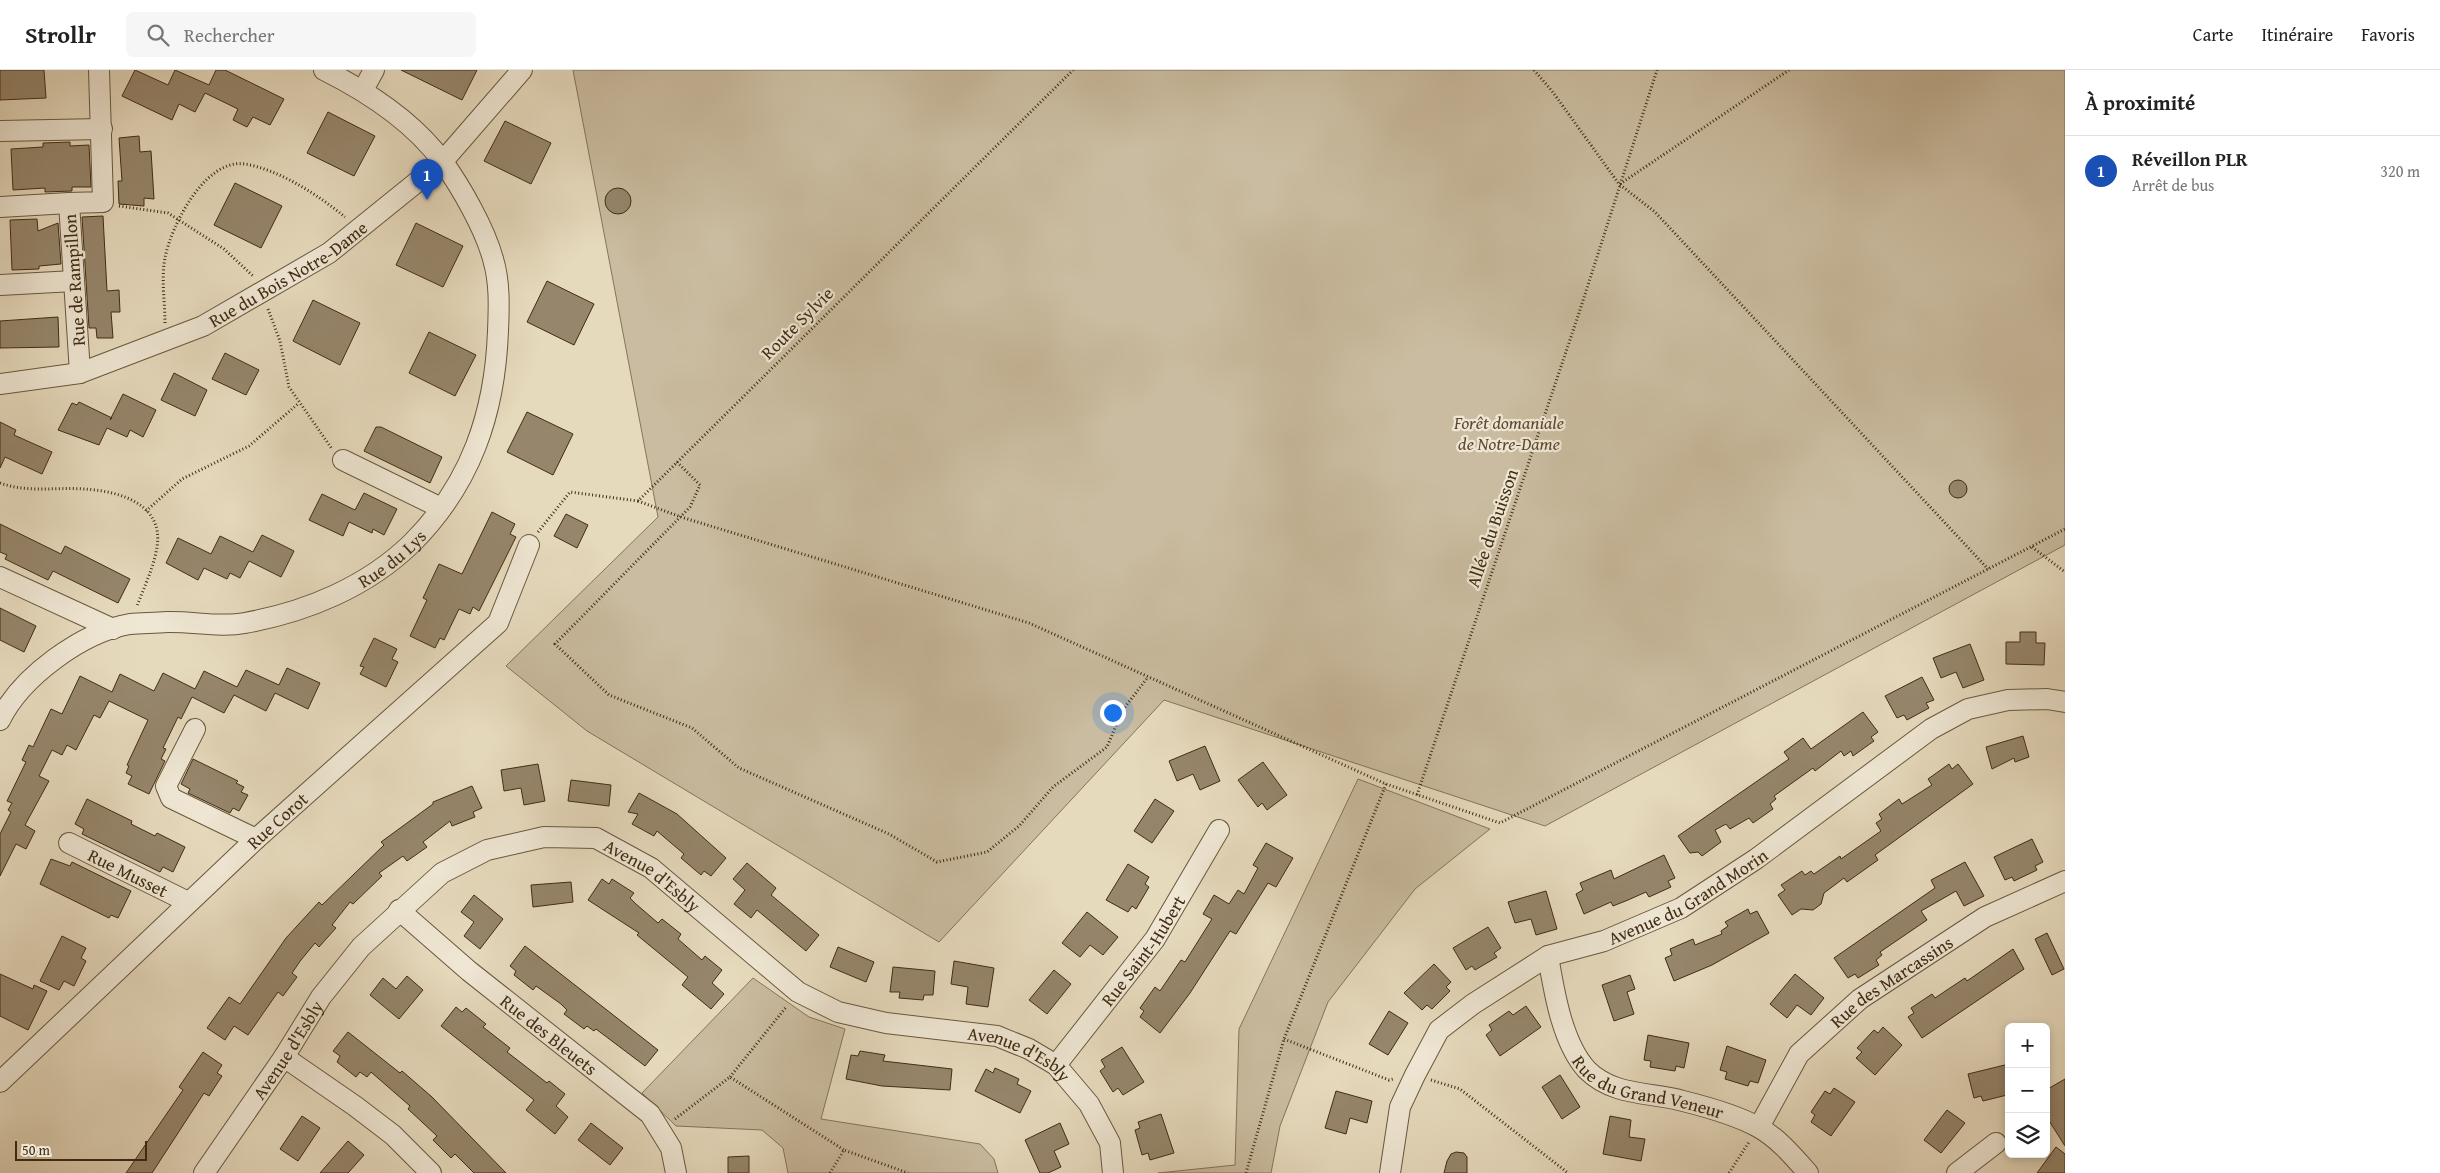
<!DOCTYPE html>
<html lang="fr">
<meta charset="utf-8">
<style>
body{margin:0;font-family:"Gentium Book Plus",serif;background:#f6f6f6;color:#222}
.controls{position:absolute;right:15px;bottom:15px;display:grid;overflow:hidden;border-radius:8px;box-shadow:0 2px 8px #0003}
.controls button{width:45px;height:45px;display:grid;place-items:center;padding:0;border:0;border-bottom:1px solid #e0e0e0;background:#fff;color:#222;font:25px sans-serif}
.scale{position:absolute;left:15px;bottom:12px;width:132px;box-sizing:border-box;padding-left:5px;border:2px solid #402c14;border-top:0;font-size:14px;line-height:18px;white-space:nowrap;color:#402c14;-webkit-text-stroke:4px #efe7d4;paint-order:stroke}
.you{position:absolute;left:1112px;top:642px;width:18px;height:18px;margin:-12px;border:4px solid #fff;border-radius:50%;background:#1a73e8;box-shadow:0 0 0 8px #1a73e833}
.badge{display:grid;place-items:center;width:32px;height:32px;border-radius:50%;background:#2563eb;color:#fff;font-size:16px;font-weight:700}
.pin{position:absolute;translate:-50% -41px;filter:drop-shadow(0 1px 2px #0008)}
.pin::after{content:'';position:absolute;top:26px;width:18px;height:15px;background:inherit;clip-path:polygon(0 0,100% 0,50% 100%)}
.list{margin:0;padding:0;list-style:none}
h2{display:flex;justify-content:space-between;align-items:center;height:65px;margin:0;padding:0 20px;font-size:21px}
h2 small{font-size:16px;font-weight:400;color:#767676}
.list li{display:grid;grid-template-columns:32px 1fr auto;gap:15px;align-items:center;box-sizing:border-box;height:70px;padding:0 20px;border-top:1px solid #e0e0e0}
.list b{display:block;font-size:19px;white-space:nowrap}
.list p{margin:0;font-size:16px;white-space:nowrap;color:#767676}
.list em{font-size:16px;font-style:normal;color:#767676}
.icon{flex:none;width:28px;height:28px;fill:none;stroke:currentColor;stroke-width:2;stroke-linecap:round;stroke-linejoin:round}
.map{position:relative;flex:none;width:2065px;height:1103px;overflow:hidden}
header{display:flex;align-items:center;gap:30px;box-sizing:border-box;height:70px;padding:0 25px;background:#fff;border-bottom:1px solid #e0e0e0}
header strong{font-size:24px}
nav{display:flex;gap:28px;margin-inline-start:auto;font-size:18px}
.search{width:350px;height:45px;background:#f6f6f6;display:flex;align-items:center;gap:12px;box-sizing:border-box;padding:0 18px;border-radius:8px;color:#767676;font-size:19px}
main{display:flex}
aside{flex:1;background:#fff}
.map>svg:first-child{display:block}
.green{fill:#cabca0;stroke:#85745a}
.building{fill:#96866c;stroke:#402c14}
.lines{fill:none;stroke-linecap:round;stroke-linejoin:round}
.minor-casing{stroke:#6a583e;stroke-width:22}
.path{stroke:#402c14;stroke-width:3;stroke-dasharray:1 2.5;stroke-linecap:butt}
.minor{stroke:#efe7d4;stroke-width:20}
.labels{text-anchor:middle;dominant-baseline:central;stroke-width:4.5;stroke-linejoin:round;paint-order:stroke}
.street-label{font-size:18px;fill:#402c14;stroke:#efe7d4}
.park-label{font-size:18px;font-style:italic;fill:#5c4930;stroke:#efe7d4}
</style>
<header>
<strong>Strollr</strong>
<div class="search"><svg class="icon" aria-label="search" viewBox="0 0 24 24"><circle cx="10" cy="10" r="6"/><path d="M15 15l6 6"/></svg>Rechercher</div>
<nav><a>Carte</a><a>Itinéraire</a><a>Favoris</a></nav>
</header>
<main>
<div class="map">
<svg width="2065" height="1103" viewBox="0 0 2065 1103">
<rect width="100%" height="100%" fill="#e6dabd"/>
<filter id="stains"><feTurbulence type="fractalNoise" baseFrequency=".004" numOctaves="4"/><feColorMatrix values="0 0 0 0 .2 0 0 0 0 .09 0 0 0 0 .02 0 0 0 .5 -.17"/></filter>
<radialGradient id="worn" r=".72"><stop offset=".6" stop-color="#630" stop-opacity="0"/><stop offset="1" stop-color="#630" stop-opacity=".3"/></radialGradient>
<path class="green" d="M573 0H2065V475L1545 756 1164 630 939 872 587 661 506 596 658 447Z
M1358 709 1490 759 1415 819 1328 932 1280 1056 1271 1103H1158L1235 1095 1239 959Z
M753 908 809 947 845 959 821 1049 980 1074 994 1089 998 1103H788L783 1078 762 1060 676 1056 642 1023Z"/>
<path class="building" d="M0 0H44L46 28 0 30Z
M135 0 168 15 175 0 209 15 216 0H225L284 29 270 55 253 47 247 57 233 50 238 39 205 23 195 42 179 34 172 50 122 26Z
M401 0H477L462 30Z
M328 42 375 66 354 106 307 83Z
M505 51 551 73 531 114 484 91Z
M139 66 140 82 151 81 154 129 144 128V136L119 134 118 111H122L119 68Z
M70 72V76L89 75 91 117H72V121L45 122V118L13 120 11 79 43 77V73Z
M235 113 282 136 261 178 214 155Z
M605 131a13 13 0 1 1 26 0a13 13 0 1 1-26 0Z
M103 146 107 221 119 220 120 242H111L113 268H97L96 258H89L82 147Z
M37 149 38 161 58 153 61 194 39 196V199L12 200 10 150Z
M416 153 463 176 443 217 396 195Z
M547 211 594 234 574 275 527 252Z
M313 230 360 253 340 295 293 271Z
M58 247 59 277 0 278V251Z
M429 262 476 285 455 326 409 303Z
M225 283 259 300 246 325 212 309Z
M174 303 207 320 195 346 161 330Z
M123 324 156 340 143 367 130 360 127 367 107 358 99 375 58 360 72 333 77 335 79 332 112 348 110 350Z
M527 342 573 364 553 405 507 382Z
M0 352 16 360 14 365 52 382 42 404 5 387 0 398Z
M376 357H381L442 387 430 413 364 381Z
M1949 419a9 9 0 1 1 18 0a9 9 0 1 1-18 0Z
M364 423 397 439 384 465 373 459 372 463 349 452 343 466 309 450 322 424 355 440Z
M492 442 515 454 510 464 516 467 479 541 473 537 470 544 459 539 444 570 440 568 435 578 410 566 427 530 423 528 439 494 462 504Z
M566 444 588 455 577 478 554 466Z
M0 454 61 484 65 476 130 509 118 533 53 501 48 510 5 489 7 485 0 482Z
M262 465 294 481 281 507 249 491 240 508 230 503 227 509 204 498 198 510 166 493 178 468 211 484 220 466 253 482Z
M0 538 36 556 24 582 0 570Z
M2020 562H2036V573H2045L2044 595 2006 594V572H2020Z
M374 568 397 579 392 589 398 592 386 617 360 604 364 597 360 596Z
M1970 574 1984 610 1963 618 1956 602 1941 608 1933 588Z
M287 598 320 613 308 639 275 623 266 641 234 625 224 643 192 627 181 649 178 647 163 678 166 679 161 689 165 691 149 724 128 714 132 706 126 703 129 696 127 695 148 650 109 631 100 648 94 645 76 680 67 675 62 685 52 680 39 706 49 711 25 755 35 761 26 779 16 774 0 806V764L11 742 8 740 12 733 7 731 26 692 22 690 29 675 33 677 51 639 62 644 80 606 112 622 120 604 154 621 163 603 195 619 204 601 237 617 246 600 279 615Z
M1922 607 1934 630 1926 633 1929 638 1907 650 1904 645 1897 648 1885 626Z
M1863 642 1878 662 1871 667 1874 671 1853 686 1851 681 1844 686 1841 681 1815 701 1813 698 1774 726 1776 729 1770 734 1773 739 1753 753 1749 748 1730 759 1726 754 1715 760 1721 772 1702 786 1698 782 1690 783 1678 766 1789 689 1784 682 1803 668 1811 679Z
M2023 666 2029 687 2015 692 2014 688 1992 699 1986 677Z
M1205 676 1220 711 1200 720 1193 704 1177 711 1169 691Z
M193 689 238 711 236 713 244 717 241 722 248 725 239 741 233 738 230 743 188 723 190 719 181 714Z
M1263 692 1287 725 1267 740 1262 733 1258 737 1238 710Z
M538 694 545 731 524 735 521 718 504 721 501 700Z
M1949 694 1952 699 1958 694 1973 714 1875 785 1878 790 1847 812 1844 808 1824 823 1821 834 1813 840 1801 839 1792 845 1778 825 1785 820 1781 815 1802 801 1805 805 1811 801 1814 804 1840 786 1841 789 1881 761 1876 753 1882 749 1879 744 1899 729 1902 734 1932 715 1928 709Z
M571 710 611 715 609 736 568 731Z
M472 716 482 738 473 742 475 747 452 756 450 751 423 772 427 777 407 791 403 786 379 803 382 806 353 834 350 832 332 855 336 858 319 877 315 873 301 890 292 903 297 907 283 926 278 922 248 965 234 956 225 970 207 958 229 927 240 934 286 868 319 832 322 835 384 775 381 772 433 734V732Z
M639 723 677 744 726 788 711 806 704 801 701 805 681 788 684 784 657 761 654 766 632 754 638 744 628 742Z
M87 729 132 751 131 754 155 766 157 763 185 777 173 802 163 797 160 802 82 764 84 759 75 754Z
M1155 729 1174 741 1152 773 1134 761Z
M2032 769 2043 792 2035 796 2037 800 2014 811 2012 807 2005 810 1994 787Z
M1266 773 1293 788 1276 817 1268 813 1236 864 1230 861 1190 923 1160 963 1140 947 1144 941 1140 938 1155 917 1160 921 1181 890 1185 892 1212 849 1203 844 1214 825 1229 834 1238 820 1244 824 1258 798 1253 795Z
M1664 785 1675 808 1668 811 1671 817 1649 827 1646 822 1628 830 1613 836 1611 832 1584 844 1576 824 1583 820 1580 813 1611 800 1614 809Z
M51 789 70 796 72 792 131 821 118 848 111 845 109 848 40 814Z
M1965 792 1984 826 1964 836 1956 821 1921 841 1927 850 1880 882 1882 885 1876 890 1879 895 1858 908 1855 904 1848 908 1834 888 1935 818 1931 810Z
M747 793 776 818 771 825 819 865 806 881 757 840 751 848 734 834 745 820 733 809Z
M1128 794 1149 807 1145 814 1149 817 1136 839 1132 836 1128 842 1106 830Z
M602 809 609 814 612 809 634 823 630 828 636 834 658 853 662 849 681 864 678 869 702 890 705 886 722 900 712 913 724 924 711 939 682 915 688 907 637 865 639 863 588 830Z
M571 812 573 832 533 837 531 815Z
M1546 821 1557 859 1536 865 1531 849 1515 853 1508 832Z
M474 825 503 849 480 879 464 866 474 852 461 842Z
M1748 839 1750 844 1757 841 1769 863 1712 895 1674 911 1665 888 1672 885 1670 879 1693 869 1695 875 1722 864 1721 861 1728 856 1725 852Z
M1087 842 1118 867 1103 885 1090 875 1080 887 1062 873Z
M1488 857 1501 878 1494 883 1497 887 1475 900 1472 896 1466 900 1453 878Z
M2047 863 2064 899 2052 905 2035 869Z
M62 866 86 878 81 888 86 891 74 916 64 911 59 920 40 911Z
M525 876 658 980 645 996 596 959 594 961 587 956 584 959 564 944 567 940 561 934 536 916 533 920 514 905 516 901 510 896Z
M838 877 874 892 866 912 830 897Z
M2013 879 2024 899 1922 968 1908 947 1914 943 1911 938 1932 924 1935 928 1965 908 1967 911Z
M954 891 994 898 988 937 966 934 968 917 951 914Z
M1434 894 1451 912 1446 917 1450 921 1432 939 1427 935 1422 940 1404 923Z
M893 897 935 901 933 925H924L923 930 899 928 900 922H890Z
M1054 900 1071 914 1047 944 1029 930Z
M0 904 33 919 34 915 47 921 28 960 0 946Z
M1795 904 1824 928 1811 945 1797 935 1787 948 1770 934Z
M1630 905 1635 919 1627 922 1634 944 1614 951 1602 915Z
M407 906 423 920 399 949 370 925 383 908 396 919Z
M1526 936 1541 957 1500 986 1486 965 1492 960 1489 955 1509 941 1513 945Z
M456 937 462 942 466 938 486 954 483 957 510 978 507 982 547 1013 549 1011 565 1024 556 1036 568 1047 555 1064 526 1040 534 1030 441 956Z
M1389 941 1408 953 1388 985 1369 974Z
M1883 957 1902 975 1875 1005 1856 988 1862 982 1857 978 1874 960 1878 963Z
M348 962 400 1003 402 1001 432 1027 506 1103H474L455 1084 451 1088 433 1070 437 1066 408 1039 410 1036 371 1002 367 1007 360 1002 356 1007 337 992 340 986 333 981Z
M1648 965 1689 973 1684 998 1676 996 1675 1001 1650 997 1651 991 1644 990Z
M1727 976 1766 990 1758 1013 1750 1011 1748 1016 1725 1009 1727 1002 1720 1000Z
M1122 977 1144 1012 1123 1025 1118 1018 1113 1022 1100 1001 1105 997 1101 990Z
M860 981 885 985 883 991 952 999 950 1020 882 1016 846 1009 851 985 858 986Z
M203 982 222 995 217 1003 222 1006 209 1026 204 1023 152 1103H126L183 1020 179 1017Z
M2009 994V1020L2006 1021 2007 1025 1983 1031 1981 1026 1974 1028 1968 1004Z
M995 998 1019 1009 1017 1014 1031 1021 1020 1043 975 1021 986 999 993 1003Z
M1560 1005 1580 1037 1562 1049 1542 1017Z
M2065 1009V1076L2046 1046V1020Z
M1834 1018 1855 1032 1831 1066 1811 1052 1815 1045 1811 1042 1825 1021 1830 1024Z
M1336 1021 1372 1031 1367 1053 1350 1048 1346 1064 1325 1058Z
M1947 1040 1965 1053 1941 1083 1924 1070Z
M1161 1044 1174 1083 1150 1090 1148 1083 1142 1085 1135 1060 1140 1058 1138 1052Z
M302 1046 320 1058 298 1091 280 1079Z
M1610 1046 1631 1050 1629 1067 1645 1069 1641 1091 1603 1084Z
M591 1053 623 1078 610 1095 578 1070Z
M1060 1053 1069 1074 1054 1081 1061 1097 1048 1103H1040L1025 1070Z
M348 1071 364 1085 348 1103H320Z
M2056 1077 2065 1084V1103H2037Z
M1456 1082 1464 1083 1467 1087V1103H1444L1447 1091 1451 1084Z
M749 1086V1103H728V1087Z"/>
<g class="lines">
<g class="minor-casing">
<g id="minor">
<path d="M363 20 374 0"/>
<path d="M0 61 102 59"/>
<path d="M0 137 69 133"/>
<path d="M0 215 74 211"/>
<path d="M80 303 69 133 103 132 99 0"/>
<path id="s1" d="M0 314 80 303 203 256 329 183 443 91 522 0"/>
<path d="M343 390 441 438"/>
<path d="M0 507 113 559"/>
<path id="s2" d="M0 650C21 607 82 562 130 554 142 553 155 553 167 552 192 551 220 558 245 553 306 542 367 517 412 473 471 414 495 343 498 261 499 237 500 212 493 189 485 159 461 117 443 92 413 51 368 22 324 0"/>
<path d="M195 659 166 716 171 728 256 769"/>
<path id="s3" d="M69 773 188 832"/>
<path id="s4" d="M399 840 469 901 650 1044 671 1078 676 1103"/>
<path id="s5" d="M1548 886C1554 921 1562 973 1587 1000 1613 1026 1650 1022 1683 1031 1707 1037 1736 1045 1758 1057 1778 1068 1794 1087 1808 1103"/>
<path d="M284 987 355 1036 393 1065 431 1103"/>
<path id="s6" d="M1056 995 1155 869 1219 760"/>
<path id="s7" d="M0 1012 256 769 498 553 529 475"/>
<path id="s8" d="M1759 1057 1799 984 1860 929 1985 847 2065 811"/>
<path id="s9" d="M204 1103 284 987 321 927 361 877 442 803 487 780 544 767 596 768 651 798 798 922 838 942 886 953 997 966 1029 979 1056 995 1089 1034 1110 1073 1113 1103"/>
<path id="s10" d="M1390 1103 1400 1037 1415 1005 1439 960 1473 934 1548 886 1604 871 1681 838 1756 789 1931 659 1968 639 2008 630 2047 629 2065 632"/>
<path d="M1957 1103 1996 1073"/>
</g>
</g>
<path class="path" d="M1534 0 1552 21 1619 114 1655 142 1988 499
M1620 114 1789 0
M119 136 168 143 224 179 253 206
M268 239 280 271 289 317 332 379
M165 253C165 232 161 208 165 188 171 156 205 88 245 94 280 100 318 125 345 147
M677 392 700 415 690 437 555 574 609 625 692 658 739 698 889 764 937 792 987 782 1019 756 1053 717 1107 677 1122 641 1148 607
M0 413C27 423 55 417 84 419 118 421 164 433 157 477 154 497 144 517 137 536
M638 431 681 447 1029 553 1386 714 1500 753 2065 459
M146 441 182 409 249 376 299 333
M538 462 570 422 638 431 1073 0
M2032 477 2065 502
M1417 725 1579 243 1657 0
M1284 969 1389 1010 1393 1009
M730 1007 787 936
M1431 1010 1460 1019 1568 1103
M675 1049 730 1007 844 1080
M830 1103 844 1080 908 1103
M1246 1103 1284 969 1386 714
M1729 1103 1749 1072"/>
<use href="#minor" class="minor"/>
</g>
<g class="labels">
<g class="street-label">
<text stroke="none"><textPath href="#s1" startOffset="312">Rue du Bois Notre-Dame</textPath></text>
<text transform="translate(74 210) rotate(-94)">Rue de Rampillon</text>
<text transform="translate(797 253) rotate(-45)">Route Sylvie</text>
<text transform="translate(1492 458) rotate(-71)">Allée du Buisson</text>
<text stroke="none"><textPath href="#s2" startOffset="444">Rue du Lys</textPath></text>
<text stroke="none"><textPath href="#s7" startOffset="381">Rue Corot</textPath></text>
<text stroke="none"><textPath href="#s3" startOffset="66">Rue Musset</textPath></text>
<text stroke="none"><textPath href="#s9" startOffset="614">Avenue d'Esbly</textPath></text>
<text stroke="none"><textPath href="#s10" startOffset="438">Avenue du Grand Morin</textPath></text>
<text stroke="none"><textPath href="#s6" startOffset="144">Rue Saint-Hubert</textPath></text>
<text stroke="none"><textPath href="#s8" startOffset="201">Rue des Marcassins</textPath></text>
<text stroke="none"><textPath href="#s4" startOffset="195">Rue des Bleuets</textPath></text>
<text stroke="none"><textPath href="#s9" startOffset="149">Avenue d'Esbly</textPath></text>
<text stroke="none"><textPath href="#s9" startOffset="1034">Avenue d'Esbly</textPath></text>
<text stroke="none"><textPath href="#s5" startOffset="186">Rue du Grand Veneur</textPath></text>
</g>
<g class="park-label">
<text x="1509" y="352">Forêt domaniale<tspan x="1509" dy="21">de Notre-Dame</tspan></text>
</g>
</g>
<rect width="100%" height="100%" filter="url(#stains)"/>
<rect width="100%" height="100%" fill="url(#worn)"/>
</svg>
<div class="controls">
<button>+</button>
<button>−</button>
<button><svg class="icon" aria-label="layers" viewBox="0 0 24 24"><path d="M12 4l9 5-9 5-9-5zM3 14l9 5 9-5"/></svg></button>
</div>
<div class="scale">50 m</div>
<div class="you"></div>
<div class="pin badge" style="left:427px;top:130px;background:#1a4fb4">1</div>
</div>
<aside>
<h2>À proximité<small></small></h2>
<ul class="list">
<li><span class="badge" style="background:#1a4fb4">1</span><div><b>Réveillon PLR</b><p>Arrêt de bus</p></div><em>320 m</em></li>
</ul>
</aside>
</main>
